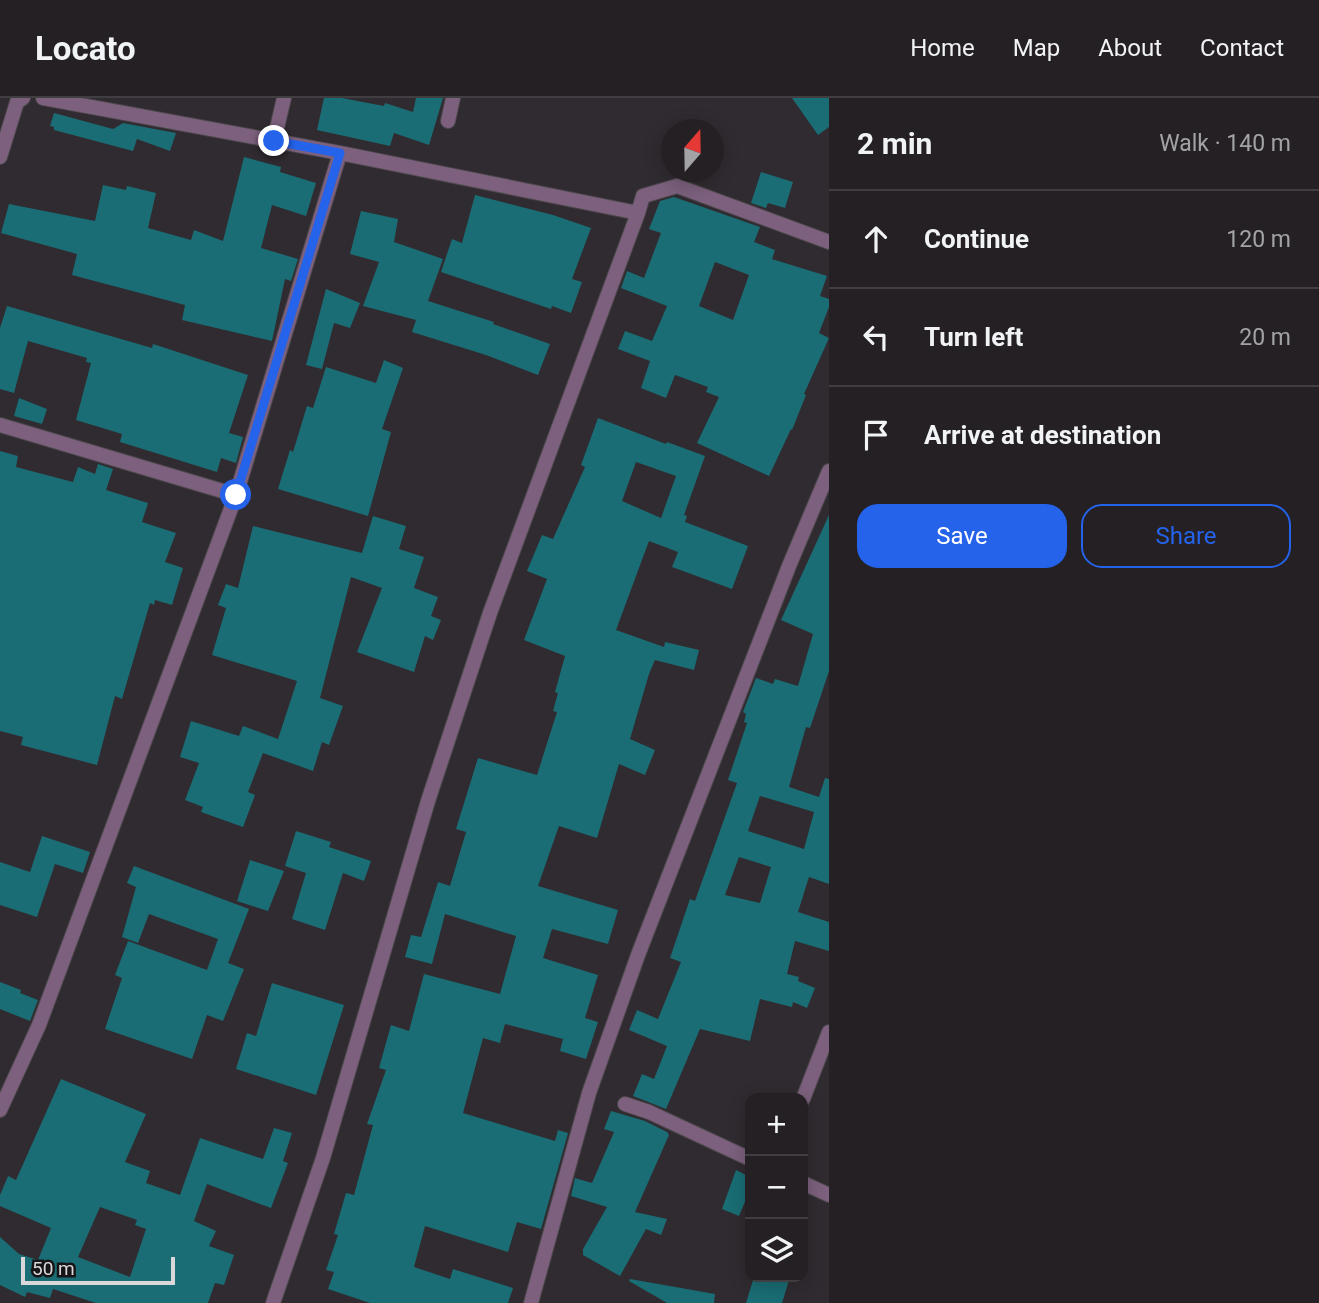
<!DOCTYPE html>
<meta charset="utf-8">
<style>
body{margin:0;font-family:Roboto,sans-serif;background:#302d31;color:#f1f3f6}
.controls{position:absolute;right:21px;bottom:21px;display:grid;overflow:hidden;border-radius:14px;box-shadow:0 4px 18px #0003}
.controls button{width:63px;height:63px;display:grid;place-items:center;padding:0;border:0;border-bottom:2px solid #413e41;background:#242024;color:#f1f3f6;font:35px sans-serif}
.compass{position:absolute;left:661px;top:21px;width:63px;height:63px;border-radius:50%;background:#242024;box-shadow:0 4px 18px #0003;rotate:20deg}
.scale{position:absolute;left:21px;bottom:18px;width:154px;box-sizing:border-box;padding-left:7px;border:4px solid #dad7da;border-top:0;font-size:19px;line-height:24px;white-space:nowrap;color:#dad7da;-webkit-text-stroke:5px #161416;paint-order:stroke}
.stop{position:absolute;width:21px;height:21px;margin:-16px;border:5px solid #2563eb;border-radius:50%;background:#fff}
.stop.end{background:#2563eb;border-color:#fff;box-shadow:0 2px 7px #0008}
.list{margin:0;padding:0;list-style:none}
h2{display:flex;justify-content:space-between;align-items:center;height:91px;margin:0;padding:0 28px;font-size:30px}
h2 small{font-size:23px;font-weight:400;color:#a3a3a6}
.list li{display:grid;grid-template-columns:46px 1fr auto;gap:21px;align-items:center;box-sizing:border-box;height:98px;padding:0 28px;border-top:2px solid #413e41}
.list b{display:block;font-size:26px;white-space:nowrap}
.list em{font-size:23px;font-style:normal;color:#a3a3a6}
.actions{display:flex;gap:14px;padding:21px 28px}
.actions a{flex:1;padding:16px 0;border:2px solid #2563eb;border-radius:21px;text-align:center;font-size:24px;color:#2563eb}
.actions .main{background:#2563eb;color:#fff}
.icon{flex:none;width:38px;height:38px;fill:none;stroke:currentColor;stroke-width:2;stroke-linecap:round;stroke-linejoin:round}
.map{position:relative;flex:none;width:829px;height:1205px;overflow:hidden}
header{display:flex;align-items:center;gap:42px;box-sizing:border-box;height:98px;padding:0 35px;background:#242024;border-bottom:2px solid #413e41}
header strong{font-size:33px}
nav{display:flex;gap:38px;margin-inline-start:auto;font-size:24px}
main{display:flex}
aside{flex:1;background:#242024}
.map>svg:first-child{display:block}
.building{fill:#1a6d74;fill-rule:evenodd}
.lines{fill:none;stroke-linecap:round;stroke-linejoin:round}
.minor-casing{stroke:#4b474b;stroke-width:16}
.minor{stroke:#7c607d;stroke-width:14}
.route{stroke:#2563eb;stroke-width:9}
</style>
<header>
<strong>Locato</strong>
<nav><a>Home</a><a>Map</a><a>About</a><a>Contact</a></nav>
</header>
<main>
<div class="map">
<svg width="829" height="1205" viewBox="0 0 829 1205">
<rect width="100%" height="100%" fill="#302b30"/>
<path class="building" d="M324 0H342L384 8 385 5 413 14 416 0H443L429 47 394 35 390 48 317 32Z
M792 0H829V29L818 37Z
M54 15 113 31 123 25 176 35 170 53 137 41 133 53 54 32V29L50 28Z
M244 59 281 69 280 74 316 85 306 118 272 107 261 150 298 161 291 183 285 181 272 243 182 222 185 207 72 177 77 156 1 135 9 106 95 123 103 87 126 92 127 88 156 95 148 130 191 142 194 132 223 143Z
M761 74 793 84 785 110 768 105 766 110 751 105Z
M475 97 553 117 591 130 572 181 582 184 571 215 552 208 551 211 441 174 452 141 462 145Z
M674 99 760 129 754 144 775 152 772 161 827 178 820 198 829 201V209L819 235 829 240 804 296 806 297 792 332 791 331 769 378 697 345 719 299 706 294 708 289 675 277 666 300 641 290 650 263 618 251 625 233 652 243 667 208 621 190 627 173 644 180 661 135 649 131 660 103ZM715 164 749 177 733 222 699 208Z
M361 113 398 121 394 144 443 161 428 203 494 224 493 226 550 246 538 277 486 257 412 234 416 222 363 208 379 164 350 156Z
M326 191 360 205 350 230 334 225 322 271 306 267Z
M7 208 152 250 153 246 248 277 229 335 243 339 236 365 221 360 217 374 120 344 122 336 76 322 91 265 86 264 87 260 28 243 14 295 0 291V230Z
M384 262 403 270 382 331 391 334 368 418 278 391 290 352 293 354 307 308 313 310 326 269 376 285Z
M19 300 47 311 42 326 14 318Z
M598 320 666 346 667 344 705 358 684 417 687 418 685 424 748 448 732 491 672 469 678 454 649 443 616 532 664 549 665 544 699 552 694 572 655 562 649 576 630 641 655 652 645 677 619 666 597 740 559 728 538 788 618 812 608 846 552 831 543 860 598 877 585 920 598 924 586 961 560 953 563 941 505 926 500 945 483 940 463 1015 555 1043 558 1032 568 1035 541 1131 517 1124 508 1154 425 1128 414 1169 450 1181 453 1171 513 1190 508 1205H370L328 1191 334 1174 326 1172 338 1137 334 1136 346 1095 354 1097 373 1027 367 1026 386 972 379 970 391 927 409 933 424 876 500 896 516 838 445 816 432 866 405 859 411 837 421 839 438 784 450 788 466 734 456 731 478 660 537 677 557 614 553 613 558 595 555 594 565 558 524 542 547 481 527 473 542 437 553 441 585 369 581 367ZM636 364 676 378 661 420 622 403Z
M0 353 18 358 16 369 73 384 78 369 95 376 98 366 113 371 106 392 148 405 142 424 176 435 165 464 183 470 172 507 155 502 154 507 150 505 122 601 115 598 97 667 21 647 23 639 0 633Z
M829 417V573L810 630 806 629 789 689 819 699 825 680 829 681V786L809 779 798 814 829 824V853L795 843 787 876 799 879 798 883 815 890 807 910 793 904 792 909 760 901 750 943 700 931 666 1011 633 998 642 976 654 981 667 948 629 932 637 912 658 921 681 864 670 860 690 801 695 803 737 685 728 682 747 625 744 624 746 616 743 614 756 580 773 586 775 581 798 588 813 536 781 522ZM760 698 814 714 804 751 748 733ZM739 759 771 769 760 805 725 797Z
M373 418 406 428 399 451 424 459 414 490 438 499 431 518 441 522 433 542 425 538 414 574 357 554 382 490 351 479 320 600 343 608 329 647 322 644 313 673 263 655 248 694 255 697 243 729 201 714 203 709 185 702 199 665 180 659 191 623 239 638 243 628 278 641 297 583 212 557 226 510 218 507 226 486 238 490 253 428 362 455Z
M296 733 331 744 329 749 371 763 364 783 343 775 325 832 292 821 306 775 285 768Z
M42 738 90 754 83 775 55 766 37 819 0 807V764L30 774Z
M250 762 284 773 268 813 237 803Z
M134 768 249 811 228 865 244 871 223 923 207 917 192 961 105 931 122 880 115 877 128 843 207 872 218 841 149 816 138 845 122 839 136 789 127 785Z
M0 884 21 892 20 895 38 902 30 923 0 911Z
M272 885 344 907 316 997 236 971 247 935 256 938Z
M61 981 146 1016 125 1064 150 1073 146 1085 180 1097 200 1040 263 1061 274 1030 292 1035 283 1063 288 1065 271 1110 207 1086 194 1123 216 1133 209 1148 234 1157 224 1187 215 1185 208 1205H96L53 1191 50 1200 27 1194 25 1199 0 1187V1139L19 1156 38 1162 51 1130 0 1108V1097L8 1078 16 1082ZM100 1109 137 1122 135 1127 146 1131 130 1179 78 1159Z
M611 1013 645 1023 667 1034 669 1037 635 1114 667 1121 661 1137 646 1131 620 1178 583 1157V1151L607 1109 571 1098 575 1080 592 1085 614 1034 604 1031Z
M736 1072 750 1079V1092L739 1118 722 1111Z
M754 1179H790L782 1205H746Z
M630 1181 715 1196 714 1205H667L629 1183Z"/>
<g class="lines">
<g class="minor-casing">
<path id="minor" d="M43 0 340 55 638 115 643 98 677 88 829 144
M448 23 453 0
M274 43 284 0
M0 59 17 4 23 0
M0 327 236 397
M803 1001 829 934
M625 1006 649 1014 750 1061
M0 1012 39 927 236 397 340 55
M803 1085 829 1097
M273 1205 323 1060 428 703 490 515 638 115
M531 1205 589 995 638 857 789 468 829 373"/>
</g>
<use href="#minor" class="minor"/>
</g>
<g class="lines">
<path class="route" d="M236 397 340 55 274 43"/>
</g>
</svg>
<div class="controls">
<button>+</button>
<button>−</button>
<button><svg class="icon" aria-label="layers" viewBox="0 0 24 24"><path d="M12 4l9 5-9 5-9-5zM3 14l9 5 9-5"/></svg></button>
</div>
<svg class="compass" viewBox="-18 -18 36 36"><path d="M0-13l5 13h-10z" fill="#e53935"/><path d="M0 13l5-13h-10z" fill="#a3a3a6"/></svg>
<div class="scale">50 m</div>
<div class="stop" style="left:236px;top:397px"></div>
<div class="stop end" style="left:274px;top:43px"></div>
</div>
<aside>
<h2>2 min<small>Walk · 140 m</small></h2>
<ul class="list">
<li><svg class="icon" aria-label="ahead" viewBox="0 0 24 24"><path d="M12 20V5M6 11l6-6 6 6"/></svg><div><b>Continue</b></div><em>120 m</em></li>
<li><svg class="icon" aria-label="left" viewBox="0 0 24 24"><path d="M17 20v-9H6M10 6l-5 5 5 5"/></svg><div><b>Turn left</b></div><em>20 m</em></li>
<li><svg class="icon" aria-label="arrive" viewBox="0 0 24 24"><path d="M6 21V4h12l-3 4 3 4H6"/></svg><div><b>Arrive at destination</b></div></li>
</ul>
<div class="actions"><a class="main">Save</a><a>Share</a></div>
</aside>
</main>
